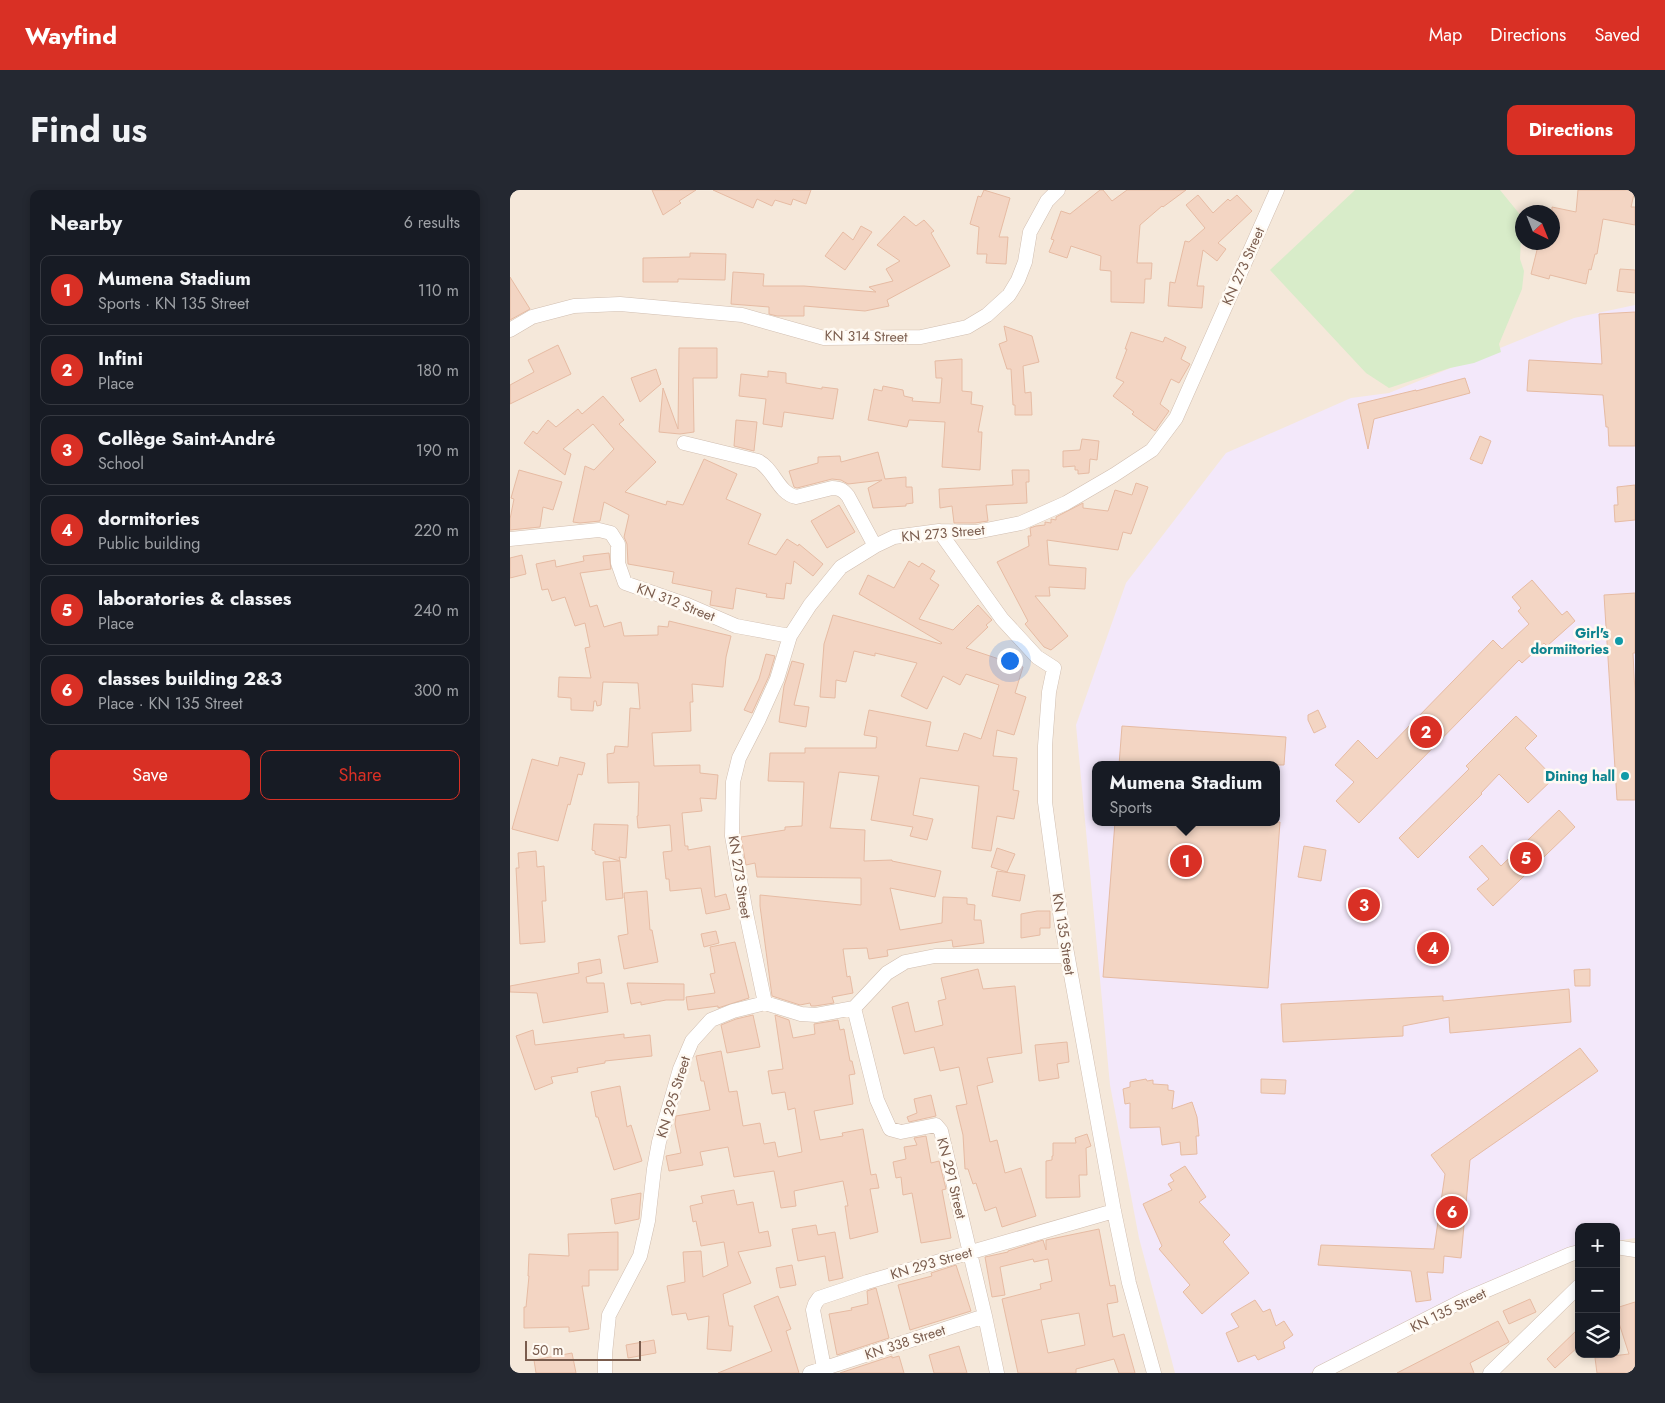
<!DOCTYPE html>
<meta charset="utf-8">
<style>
body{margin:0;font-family:Jost,sans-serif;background:#242831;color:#f1f3f6}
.controls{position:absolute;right:15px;bottom:15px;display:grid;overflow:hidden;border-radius:10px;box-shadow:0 2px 8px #0003}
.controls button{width:45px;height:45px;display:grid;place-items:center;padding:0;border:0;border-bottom:1px solid #363941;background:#171b24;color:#f1f3f6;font:25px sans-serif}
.compass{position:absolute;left:1005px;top:15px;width:45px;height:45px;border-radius:50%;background:#171b24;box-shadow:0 2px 8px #0003;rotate:137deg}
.scale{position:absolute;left:15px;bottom:12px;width:116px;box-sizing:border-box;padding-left:5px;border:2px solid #7a5c4d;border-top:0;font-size:14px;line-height:18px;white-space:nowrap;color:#7a5c4d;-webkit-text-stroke:4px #fffaf3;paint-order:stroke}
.you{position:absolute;left:499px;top:470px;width:18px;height:18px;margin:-12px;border:4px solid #fff;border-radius:50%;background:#1a73e8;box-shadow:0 0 0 8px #1a73e833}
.badge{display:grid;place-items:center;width:32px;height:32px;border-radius:50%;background:#d93025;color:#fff;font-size:16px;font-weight:700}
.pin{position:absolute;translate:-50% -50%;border:2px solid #fff;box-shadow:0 1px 5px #0006}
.popup{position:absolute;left:582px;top:571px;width:188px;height:65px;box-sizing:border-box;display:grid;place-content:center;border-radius:10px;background:#171b24;filter:drop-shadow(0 1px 4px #0005);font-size:16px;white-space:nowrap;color:#9ea1a6}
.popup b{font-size:19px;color:#f1f3f6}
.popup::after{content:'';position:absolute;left:50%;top:100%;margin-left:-10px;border:10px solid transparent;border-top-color:#171b24}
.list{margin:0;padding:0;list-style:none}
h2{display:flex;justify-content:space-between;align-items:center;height:65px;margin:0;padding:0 20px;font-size:21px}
h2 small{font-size:16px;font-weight:400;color:#9ea1a6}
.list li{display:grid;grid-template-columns:32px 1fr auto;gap:15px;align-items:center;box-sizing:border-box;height:70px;margin:0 10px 10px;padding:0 10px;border:1px solid #363941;border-radius:10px}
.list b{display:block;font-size:19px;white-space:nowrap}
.list p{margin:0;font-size:16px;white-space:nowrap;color:#9ea1a6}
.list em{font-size:16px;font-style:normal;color:#9ea1a6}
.actions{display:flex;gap:10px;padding:15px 20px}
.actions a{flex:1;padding:11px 0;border:1px solid #d93025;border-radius:10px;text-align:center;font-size:18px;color:#d93025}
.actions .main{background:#d93025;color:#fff}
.icon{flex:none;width:28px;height:28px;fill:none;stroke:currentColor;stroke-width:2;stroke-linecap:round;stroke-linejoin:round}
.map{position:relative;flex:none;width:1125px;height:1183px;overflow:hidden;border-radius:10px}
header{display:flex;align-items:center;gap:30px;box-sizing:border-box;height:70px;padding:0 25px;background:#d93025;color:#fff}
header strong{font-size:24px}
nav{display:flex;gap:28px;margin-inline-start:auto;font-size:18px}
.intro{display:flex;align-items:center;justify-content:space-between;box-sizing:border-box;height:120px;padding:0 30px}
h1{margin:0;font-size:35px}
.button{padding:12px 22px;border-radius:10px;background:#d93025;color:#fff;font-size:18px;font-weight:700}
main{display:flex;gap:30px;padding:0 30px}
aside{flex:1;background:#171b24;border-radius:10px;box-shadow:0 2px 8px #0003}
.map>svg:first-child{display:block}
.residential{fill:#f5e8da;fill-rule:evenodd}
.education{fill:#f3e8fa;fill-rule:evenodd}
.green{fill:#d8ecc9}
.building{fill:#f3d5c3;stroke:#e6bba3;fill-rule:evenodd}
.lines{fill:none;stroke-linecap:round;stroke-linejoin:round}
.minor-casing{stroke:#d1beb0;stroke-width:15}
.minor{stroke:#fff;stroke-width:14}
.culture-dot{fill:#0f9aa8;stroke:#fffaf3;stroke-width:2}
.labels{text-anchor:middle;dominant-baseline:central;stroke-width:5;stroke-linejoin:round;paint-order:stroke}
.street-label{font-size:14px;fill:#7a5c4d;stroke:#fffaf3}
.culture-label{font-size:14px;font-weight:bold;fill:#0d838f;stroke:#fffaf3;text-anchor:end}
</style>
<header>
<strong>Wayfind</strong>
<nav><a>Map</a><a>Directions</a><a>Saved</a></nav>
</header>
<div class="intro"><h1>Find us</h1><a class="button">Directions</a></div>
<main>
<aside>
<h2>Nearby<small>6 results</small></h2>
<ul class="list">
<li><span class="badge">1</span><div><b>Mumena Stadium</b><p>Sports · KN 135 Street</p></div><em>110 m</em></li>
<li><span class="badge">2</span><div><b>Infini</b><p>Place</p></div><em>180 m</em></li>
<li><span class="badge">3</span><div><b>Collège Saint-André</b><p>School</p></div><em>190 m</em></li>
<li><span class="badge">4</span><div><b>dormitories</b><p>Public building</p></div><em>220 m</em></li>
<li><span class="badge">5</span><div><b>laboratories &amp; classes</b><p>Place</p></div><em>240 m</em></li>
<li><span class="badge">6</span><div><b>classes building 2&amp;3</b><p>Place · KN 135 Street</p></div><em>300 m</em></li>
</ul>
<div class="actions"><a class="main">Save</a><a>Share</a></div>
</aside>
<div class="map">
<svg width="1125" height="1183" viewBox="0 0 1125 1183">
<rect width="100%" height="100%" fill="#fdf6ec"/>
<path class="residential" d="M0 0H1125V1183H0ZM1012 22H1042V52H1012ZM586 575H766V632H586ZM1069 1037H1106V1164H1069Z"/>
<path class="education" d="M1125 115V1048L1106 1051V1037H1069V1056L850 1162 800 1183H665L629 1048 600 895 566 535 616 393 716 263 841 208 879 203 1064 128ZM586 575H766V632H586Z"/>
<path class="green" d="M845 0H990L1012 27 1010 69 1014 81 1012 99 989 154 991 162 964 173 940 178 879 198 856 183 760 80Z"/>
<path class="building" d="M142 0H186L169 11 171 13 153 25Z
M203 0H301L296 14 283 9 281 15 265 10 262 16 247 9 243 18Z
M474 0 500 8 489 47H498L496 74 476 73 477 64H467L469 37 460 34 468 6 471 7Z
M590 0H593L602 11 617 0H676L653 17 652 16 630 35 627 73H642L641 89H635L634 113 601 112V81L590 80 591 66 561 56 557 68 539 62 544 50 541 49 551 21 560 24Z
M1068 0H1125L1121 17H1125V35L1093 29 1087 64H1085L1081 80 1079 79 1076 94 1040 85 1039 89 1021 84 1029 52H1042V17L1066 22Z
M688 5 703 23 718 9 720 11 727 5 742 21 708 53 716 59 707 71 693 60 687 96H694L692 118 658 116 660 92 665 93 675 51 679 52 695 38 676 15Z
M394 26 406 36 414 30 424 41 421 43 440 76 377 110 379 116 355 121 294 116V126H267L259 124V117L221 114 223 82 254 84 253 96H294L366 102 359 97 383 91 376 79 390 71 367 55Z
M351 36 362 42 335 80 315 66 333 42 343 50Z
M180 63 216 64 215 90 168 89V92H133V68L180 67Z
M1110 79 1125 80V103L1107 101Z
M0 87 20 119 0 130Z
M1125 122V256H1099L1098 237H1096L1093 205 1017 201 1019 170 1092 174 1089 124Z
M494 136 522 146 529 172 513 176 515 203 521 202 522 225H505V215H503L501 179H497L489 154 497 151Z
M621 142 653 152 655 147 676 157 671 169 680 174 669 193 661 189 650 214 659 221 645 241 622 224 624 222 603 206 614 192 606 188 617 159H615Z
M48 155 61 184 0 214V195L24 182 18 170Z
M169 158H207V188H183L184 242 170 244 149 242 153 198 168 239Z
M452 169V201L462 202 461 214 473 216 468 242H472L470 280 432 277 435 232 399 230 397 237 358 230 364 199 372 201 373 196 393 200 394 206 403 208 402 211 430 213 432 188H426L425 171Z
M146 179 151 194 130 212 121 188Z
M258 181 276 183V193L312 199V197L328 199 323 229 274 222 272 237 253 234 256 209 229 206 231 184 258 187Z
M955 188 960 203 864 229 858 259 848 214 906 200V201Z
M93 206 114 230 109 234 146 272 115 302 156 315 157 311 173 315 194 269 227 284 216 309 251 324 238 354 266 365 277 349 288 356 289 354 313 374 303 386 284 371 281 394 276 393 274 409 256 407 257 404 226 398 223 419 200 415 202 401 162 393 164 382 118 374 117 354 114 347 119 325 94 312 90 331 70 333 63 332 75 276 84 280 104 259 83 234 53 259 61 264 55 285 14 253 23 241 27 244 38 230 46 237 68 219 72 224Z
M226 230 247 232 244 261 224 256Z
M970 246 981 251 972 274 960 269Z
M572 249 589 251 587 270 580 269 579 283 568 284V280H565V276L553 277V261L570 260Z
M368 262 375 289 396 287V297H402L403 313 396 314V316L363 318 358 298 372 290 338 294 331 290 322 289 287 298 284 297 279 281 308 273V267L330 266 331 272Z
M9 280 52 292 43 320 33 317 30 337 0 340V329L4 309 1 308Z
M502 280H519V292H516L517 313 476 315 478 331 465 333H444L442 316 430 318 429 299 503 295Z
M626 293 638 297 621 344 613 342 608 360 537 350 539 375 576 378 575 399 539 397 540 406H525L558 446 541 460 534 457 515 434 518 431 487 372 519 356 518 346H521L520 338 526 336 535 335V332L541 333V329L546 330V327L573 313V318L598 321 605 300 622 305Z
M1125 295V330L1105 332 1104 315H1108L1107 297Z
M329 315 345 342 317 358 301 331Z
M99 363 101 379 70 383 80 417 87 415 94 437 111 432 114 446 148 445V436L158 437 159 431 221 446 216 467 213 497 182 494 183 512H180L181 541 142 543 144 576 190 575V583L208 585 206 609 190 608 192 621 172 623 175 656H178V660L200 656 205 707 216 704 220 719 196 724 191 698 160 701 159 689H156L153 662 162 661 160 635 128 638 127 626H128L129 592 98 593 97 564 104 563 105 556 118 557 120 518 130 519 128 493 93 492 91 515 87 516 86 511H84L83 521 61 520V508L48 507 49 487 81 488 75 458 80 457 75 433 65 436 55 407 42 411 38 399 32 400 26 374 45 370 46 377 74 371 73 366Z
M12 365 16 384 0 388V368Z
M399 371 409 377 412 373 425 381 420 389 429 395 409 429 443 440 468 415 482 430 476 435 478 437 456 458 513 477 505 503 516 507 504 545 487 540 483 566 507 568 503 600 509 601 504 629 487 626 481 661 462 658 469 596 410 588 403 625 423 629 417 650 400 646 403 637 361 630 369 586 329 582 320 638 355 640 354 671 382 670V671L431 681 425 707 380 698 390 740 432 733 433 707 457 708V714L465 715 464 730H471L474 753 443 757 442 750 377 760 378 766 359 769 357 758 333 759 337 787 340 786 343 803 322 807 324 813 305 816H301L300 813 290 815 262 806 250 716V705L351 715V688L247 687 245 673 236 675 231 647 275 640V637L292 636 294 592 258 591 260 563H295V558H366L367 547 354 545 359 520 421 532 416 556 448 561 454 543 471 549 489 495 456 484 450 495 433 486 417 519 391 506 407 473 365 463V466L344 461 336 492 326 490 325 508 310 507 314 454 323 425 431 454 432 453 349 404 358 385 384 398Z
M1022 390 1052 425 1057 421 1065 431 1037 456 1034 453 1012 473 1009 470 849 633 826 611 844 592 825 575 848 550 867 569 983 450 992 459 1019 434 1008 421 1011 418 1002 407Z
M1125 403V463H1123L1125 503V610H1107L1094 405Z
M256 464 265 466 259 486 242 523 234 520 249 489Z
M282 471 294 474 284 515 299 517 296 537 269 532 274 496Z
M808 520 816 537 804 543 798 530V525Z
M1006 526 1027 546 1015 558 1044 588 1018 613 989 584 971 603 972 604 908 668 889 648 959 579 956 576Z
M612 536 776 547 774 575H609Z
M50 567 75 573 72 585 68 584 60 615 58 614 48 651 2 639 22 569 48 576Z
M1049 620 1065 637 983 716 967 699 979 689 959 667 972 655 991 676Z
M605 632H770L758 798 593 787Z
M84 634 118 635 116 668 109 667 110 671 85 664V661L82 660Z
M794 656 816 660 811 691 788 687Z
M487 658 505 664 497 682 481 677Z
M26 661 27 677 34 676 36 711H32L35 752 10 754 6 678H9L8 663Z
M110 671 113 708 96 710 93 672Z
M487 681 515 685 510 711 482 706Z
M137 701 140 740H142L148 772 114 779 108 746 118 744 114 703Z
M527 721H540V738H530V745L511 748V724Z
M206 741 209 753 194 757 191 744Z
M225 752 239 808 208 818V816L178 820 176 807 205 803 200 784 205 783 200 757Z
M90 769 92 783 76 787 77 793H94L98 822 33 833 27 803 0 802V796L69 783 68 773Z
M468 779 473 799 505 796 512 863 477 868 483 892 467 896 480 952 487 950 495 983 511 978 526 1026 492 1037 486 1017 475 1021 466 993 463 994 458 979H455L453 945 446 916 457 914 449 877 430 881 424 857 394 864 382 817 398 812 405 842 433 835 428 811 436 809 431 788Z
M1080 779V796H1065L1064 780Z
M117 793 174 794V810H156L131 815V812L121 814Z
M1059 799 1061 832 940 843 939 827 893 836V846L773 852 771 814 933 806V811Z
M243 825 250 857 217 863 211 835 226 829Z
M265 825 279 830 283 848 305 844 304 834 328 830 330 840 334 839 340 871H342L345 884 339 885 343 914 304 921 310 950 333 946 332 943 353 939 361 985 366 984 369 998 360 999 368 1042 340 1049 335 1016H338L333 991 284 1001 286 1016 271 1018 264 981 224 987 218 957 190 962 193 975 159 981 156 966 171 963 165 934 166 926 200 920 194 891H191L186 866 211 861 219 902 227 901 233 936 250 933 254 954 265 952 268 967 292 962 285 918 278 920 275 902 262 904 258 881 273 879Z
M23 840 25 855 114 844V848L140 845 142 866 95 871V873L67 878 68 882 41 887 43 893 25 900 6 846Z
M557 852 559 872 547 874 549 888 529 891 525 855Z
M1070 858 1088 881 960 970 951 1068 934 1066 933 1083 917 1082 921 1110 906 1112 901 1081 808 1075 811 1055 924 1059 935 984 921 965Z
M636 889 637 891 643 890V894L658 895V900L664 901 662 919 682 912 687 927 689 946H686L687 964 671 965 670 952 652 955 650 937 620 938V913L615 914 613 899 620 897V892Z
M751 889 776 890 775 904 751 903Z
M110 896 117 937 121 935 132 971 104 980 88 927H86L81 902Z
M421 905 426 926 399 932 397 927 407 923 404 909Z
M577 944 581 956 576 958 577 985H569L570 1007 536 1008V971L542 970V966H543V953H566L565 948Z
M416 946 421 973 429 971 436 999 432 1000 441 1048 411 1053 402 1003 393 1005 391 987 386 988 383 972 396 969 394 957 407 955 404 948Z
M675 976 696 1007 689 1012 720 1045 713 1052 739 1083 692 1124 673 1102 680 1095 649 1059 652 1056 633 1014 662 1000 658 994 664 991 660 985Z
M224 1000 227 1015 243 1012 249 1043 258 1041 261 1056 228 1062 241 1093 213 1104 219 1136H223L221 1161 197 1159 199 1126 178 1130 176 1123 162 1125 157 1096 175 1092 173 1062 191 1061 193 1087 218 1076 214 1052 191 1056 186 1031 183 1032 180 1016 193 1013 191 1006Z
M131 1003 129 1029 105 1034 101 1009Z
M306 1035 308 1045 325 1042 333 1088 319 1091 315 1066 288 1071 282 1039Z
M589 1039 600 1096 605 1095 608 1112 597 1114 603 1147 614 1144 625 1183H609L604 1169 566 1179V1183H508L492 1109 531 1099 530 1094 542 1091 538 1069 524 1072 523 1069 490 1077 495 1105 482 1107 475 1067 498 1062V1061L533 1050 536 1060V1050ZM569 1123 575 1155 538 1163 531 1130Z
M108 1042V1080H79V1096H72L79 1139 59 1142V1137L14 1138V1117H16L19 1086H18L19 1064 59 1066 58 1044Z
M282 1075 286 1095 270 1098 266 1078Z
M446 1075 461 1121 400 1140 388 1095 422 1086 421 1083Z
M366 1098 379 1148 327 1165 319 1124 342 1120 341 1118 358 1114 357 1101Z
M268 1106 281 1139 276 1141 289 1183H208L262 1161 244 1116Z
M1020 1109 1026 1122 999 1134 993 1121Z
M745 1110 753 1122 760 1119 766 1136 774 1131 783 1145 773 1152 775 1158 748 1170 745 1165 728 1172 716 1143 729 1137 721 1124Z
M1125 1112V1183H1087L1085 1168 1119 1164 1106 1124V1118Z
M988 1131 999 1152 960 1173 964 1183H887Z
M1069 1138V1156L1045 1178 1037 1169Z
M144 1150 146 1163 118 1168 116 1155Z
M449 1156 457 1183H424L419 1165Z
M62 1163 66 1183H26L24 1170Z
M382 1166V1168L389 1166 394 1183H330Z"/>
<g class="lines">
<g class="minor-casing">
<path id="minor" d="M0 140 22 127 64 116 110 114 232 125 314 148 411 147 457 137 477 125 499 105 508 90 515 72 520 42 537 11 548 0
M174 253 248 271C264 279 268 303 286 307L322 298C330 298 333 300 338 306L365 356
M429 341 492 429 527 467 544 478 539 502 535 556V612L551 730 604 1021 619 1093 644 1183
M0 349 89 340 101 343 108 354V373L115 393 175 414 226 436 280 446
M255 813 236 723 222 646 223 592 229 568 249 529 267 489 280 446 300 415 331 377 365 356 384 347 429 341 466 342 511 333 556 313 604 285 642 260 666 228 767 0
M344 818 367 910 380 939 391 942 426 935 431 941 475 1126 487 1183
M1106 1057 1125 1060
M95 1183V1164L99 1125 130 1066 138 1031 144 979 149 952 170 879 182 851 201 830 223 821 255 813 291 824 306 825 344 818 377 783 395 772 425 766H557
M300 1183 475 1126
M315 1183 303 1120 305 1114 309 1108 357 1092 604 1021
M810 1183 956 1109 1061 1064 1069 1062
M980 1183 1069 1096"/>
</g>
<use href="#minor" class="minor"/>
</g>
<g class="culture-dot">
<circle cx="1109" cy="451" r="5"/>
<circle cx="1115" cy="586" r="5"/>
</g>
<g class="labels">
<g class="street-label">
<text transform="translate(733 76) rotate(-66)">KN 273 Street</text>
<text transform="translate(356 146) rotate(1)">KN 314 Street</text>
<text transform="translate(433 343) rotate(-5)">KN 273 Street</text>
<text transform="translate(166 412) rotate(21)">KN 312 Street</text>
<text transform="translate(230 687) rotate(81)">KN 273 Street</text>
<text transform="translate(554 744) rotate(81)">KN 135 Street</text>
<text transform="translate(163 907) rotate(-73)">KN 295 Street</text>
<text transform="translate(442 988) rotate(76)">KN 291 Street</text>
<text transform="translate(421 1073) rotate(-16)">KN 293 Street</text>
<text transform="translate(938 1120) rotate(-26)">KN 135 Street</text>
<text transform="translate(395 1152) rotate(-18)">KN 338 Street</text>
</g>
<g class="culture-label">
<text x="1099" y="443">Girl's<tspan x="1099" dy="16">dormiitories</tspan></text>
<text x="1105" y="586">Dining hall</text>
</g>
</g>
</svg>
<div class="controls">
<button>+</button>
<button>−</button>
<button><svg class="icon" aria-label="layers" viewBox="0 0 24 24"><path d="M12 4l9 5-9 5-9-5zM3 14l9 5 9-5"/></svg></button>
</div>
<svg class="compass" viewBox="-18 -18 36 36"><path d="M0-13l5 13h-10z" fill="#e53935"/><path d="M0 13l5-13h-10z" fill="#9ea1a6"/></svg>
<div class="scale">50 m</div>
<div class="you"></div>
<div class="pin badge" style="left:676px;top:671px">1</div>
<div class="popup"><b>Mumena Stadium</b>Sports</div>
<div class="pin badge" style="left:916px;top:542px">2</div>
<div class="pin badge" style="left:854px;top:715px">3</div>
<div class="pin badge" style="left:923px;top:758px">4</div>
<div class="pin badge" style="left:1016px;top:668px">5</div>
<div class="pin badge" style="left:942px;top:1022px">6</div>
</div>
</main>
